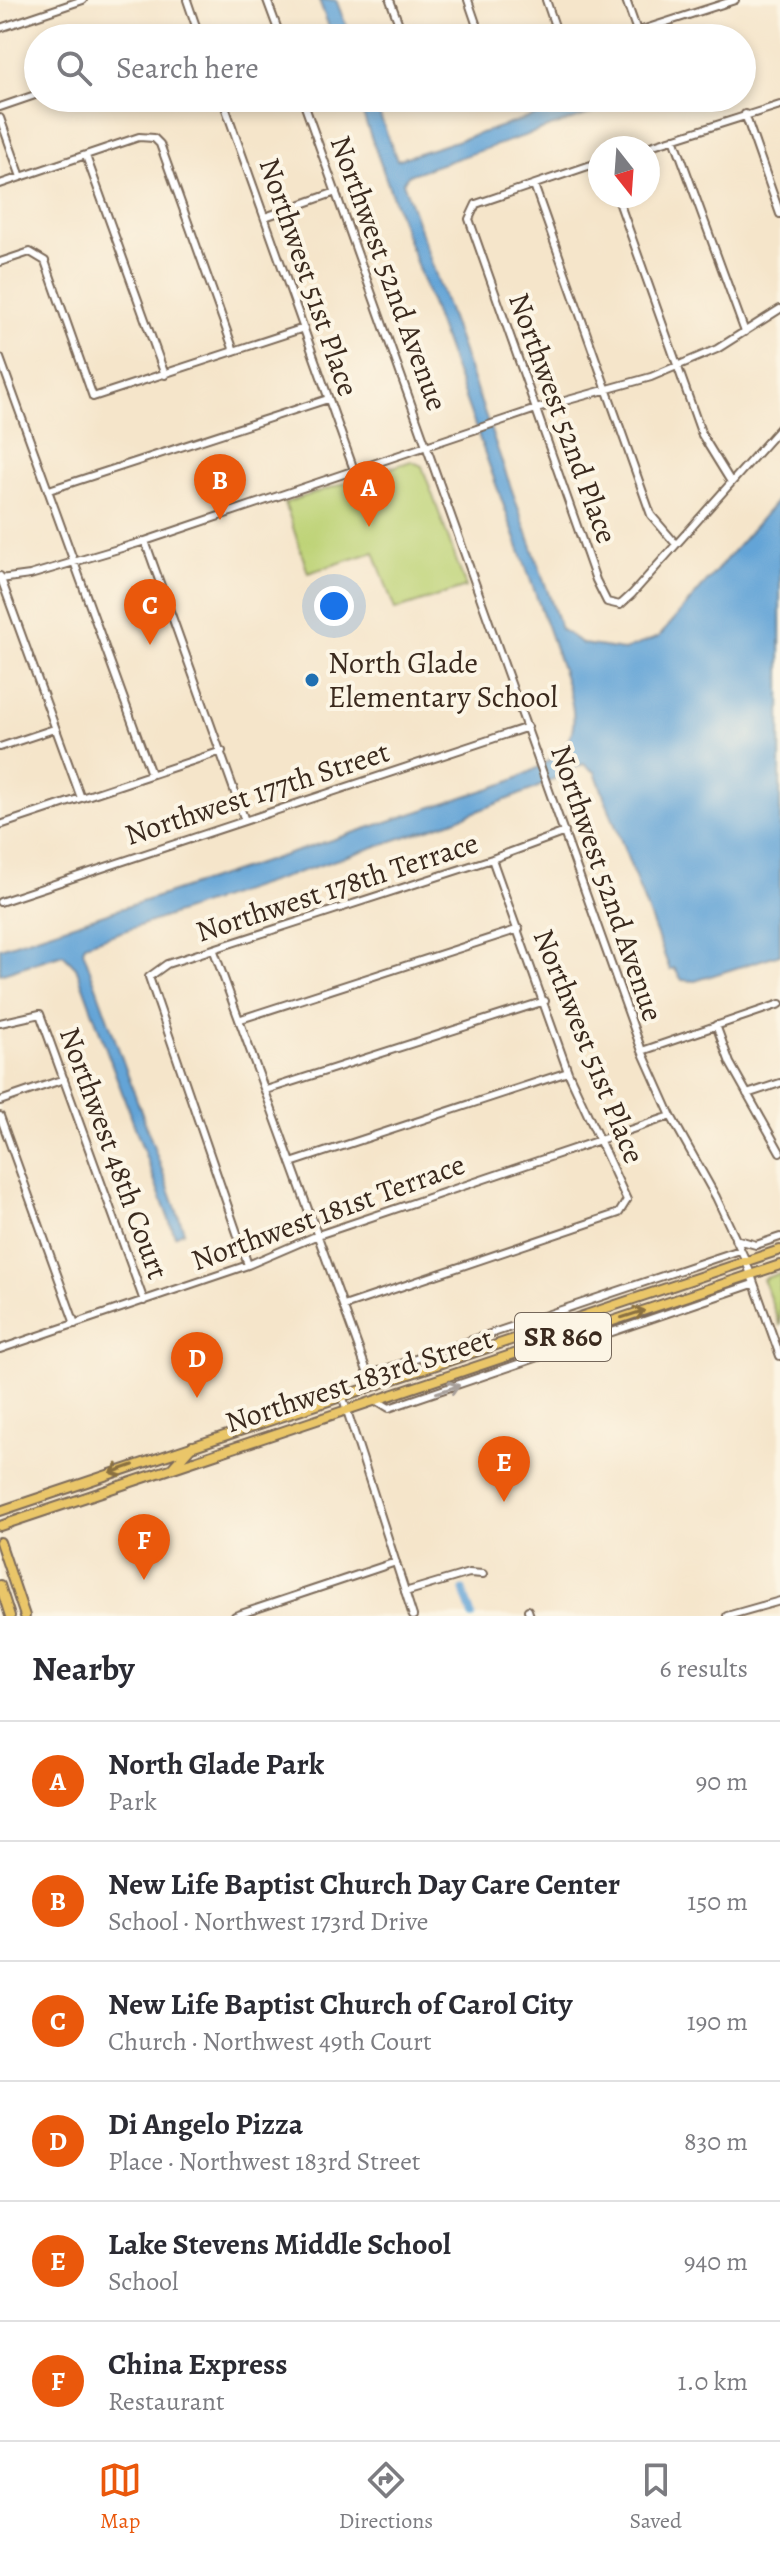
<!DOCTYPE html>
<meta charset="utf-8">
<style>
body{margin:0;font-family:Alegreya,serif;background:#f2f2f3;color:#2b2b33}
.compass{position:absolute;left:588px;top:136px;width:72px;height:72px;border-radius:50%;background:#fff;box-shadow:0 4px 12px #0003;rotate:163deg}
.you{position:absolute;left:334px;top:606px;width:28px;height:28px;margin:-20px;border:6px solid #fff;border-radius:50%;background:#1a73e8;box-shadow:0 0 0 12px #1a73e833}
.badge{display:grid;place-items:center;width:52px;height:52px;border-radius:50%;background:#ea580c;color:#fff;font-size:26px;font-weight:700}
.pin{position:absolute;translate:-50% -66px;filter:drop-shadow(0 2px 4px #0008)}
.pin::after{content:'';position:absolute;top:42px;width:28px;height:24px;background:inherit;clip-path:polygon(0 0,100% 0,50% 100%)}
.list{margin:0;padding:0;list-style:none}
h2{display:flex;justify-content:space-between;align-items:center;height:104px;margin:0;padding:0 32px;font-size:34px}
h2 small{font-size:26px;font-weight:400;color:#7c7c81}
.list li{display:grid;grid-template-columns:52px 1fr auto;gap:24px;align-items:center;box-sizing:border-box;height:120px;padding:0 32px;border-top:2px solid #e1e1e2}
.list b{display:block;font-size:30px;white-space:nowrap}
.list p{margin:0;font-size:26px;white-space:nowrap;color:#7c7c81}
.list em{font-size:26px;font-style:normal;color:#7c7c81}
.icon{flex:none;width:44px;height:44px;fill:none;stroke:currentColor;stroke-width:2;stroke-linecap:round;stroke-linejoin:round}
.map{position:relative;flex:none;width:780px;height:1616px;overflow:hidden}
.search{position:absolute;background:#fff;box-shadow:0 4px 12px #0003;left:24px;right:24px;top:24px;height:88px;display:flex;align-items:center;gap:20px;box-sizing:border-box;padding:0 28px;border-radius:44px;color:#7c7c81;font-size:30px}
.sheet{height:824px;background:#fff}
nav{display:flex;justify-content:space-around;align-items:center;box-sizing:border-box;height:112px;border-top:2px solid #e1e1e2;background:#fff;font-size:22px;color:#7c7c81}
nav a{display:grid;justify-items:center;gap:4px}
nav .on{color:#ea580c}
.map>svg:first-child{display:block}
.green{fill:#bed377;stroke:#7c7e4a;stroke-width:2}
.water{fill:#64a4d7;stroke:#50677a;stroke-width:2}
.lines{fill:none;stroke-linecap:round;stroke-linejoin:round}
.canal{stroke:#64a4d7;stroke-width:7}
.minor-casing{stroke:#7c6b5a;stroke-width:10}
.major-casing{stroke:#7c6b5a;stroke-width:12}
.minor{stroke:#fff;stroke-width:6}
.major{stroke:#eac669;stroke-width:8}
.oneway{stroke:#8a7040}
.oneway2{stroke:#a79f9a}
.poi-dot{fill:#1f6fb2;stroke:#fcf5e5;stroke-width:3}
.labels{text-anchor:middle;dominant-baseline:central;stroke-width:8;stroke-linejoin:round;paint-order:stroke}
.shield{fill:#fcf5e5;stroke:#75675a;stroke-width:2}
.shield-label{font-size:28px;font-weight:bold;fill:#3b2a1e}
.street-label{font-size:30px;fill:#3b2a1e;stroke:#fcf5e5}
.poi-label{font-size:30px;fill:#3b2a1e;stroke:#fcf5e5;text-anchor:start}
</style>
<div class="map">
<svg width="780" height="1616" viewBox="0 0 780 1616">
<rect width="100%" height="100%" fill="#fcf5e5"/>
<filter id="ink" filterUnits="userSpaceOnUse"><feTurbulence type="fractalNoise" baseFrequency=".0125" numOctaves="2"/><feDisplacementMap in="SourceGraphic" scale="16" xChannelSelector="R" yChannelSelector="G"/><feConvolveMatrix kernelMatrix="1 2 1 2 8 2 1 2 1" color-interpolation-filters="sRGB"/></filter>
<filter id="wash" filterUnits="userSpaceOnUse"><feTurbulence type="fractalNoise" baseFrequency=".006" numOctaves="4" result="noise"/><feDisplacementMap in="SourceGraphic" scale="32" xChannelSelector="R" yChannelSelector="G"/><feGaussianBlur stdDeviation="1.8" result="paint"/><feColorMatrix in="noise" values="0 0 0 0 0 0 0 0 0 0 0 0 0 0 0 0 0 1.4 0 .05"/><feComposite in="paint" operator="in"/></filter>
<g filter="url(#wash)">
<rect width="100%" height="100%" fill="#f5e5ca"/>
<path class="green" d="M411 461 422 466 466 587 395 610 374 552 308 573 285 503Z
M780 1273V1326L763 1279Z"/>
<path class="water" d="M319 0H336L351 38H333Z
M357 98H373L397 160 590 98H637L408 175 403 182 561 629 583 644 624 650 659 637 780 497V954L695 981 682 980 674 968 670 970 595 772 583 764 534 789 452 821 85 944 83 950 184 1231 175 1236 76 967 63 954 0 974V948L506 783C599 744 577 717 551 637Z"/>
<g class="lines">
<path class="canal" d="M463 1590 472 1616"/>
</g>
</g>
<g filter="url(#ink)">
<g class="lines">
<g class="minor-casing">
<path id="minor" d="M187 0 200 38
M267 0 281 38
M390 0 404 38
M468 0 481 38
M546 0 559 38
M626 0 637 31
M0 28 83 0
M617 38 735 0
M222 98 354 470
M302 98 642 1051 671 1116 716 1197 746 1261 780 1356
M0 107 38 94
M745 114 780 214
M0 118 21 177
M674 138 745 332
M644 148 780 105
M86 156 165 375
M600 162 476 204 469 219 596 580 607 602 620 605 632 594 780 428
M0 184 139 137 154 138 160 144 234 351
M534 185 651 515 675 543
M617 196 702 435 731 482
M265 217 336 192
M0 262 30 252 45 261 93 397 304 328
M0 358 151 774
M49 490 328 399
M145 541 244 818
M0 576 81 798
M0 579 30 575 145 541 536 409 651 377 717 349 780 309
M0 747 54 729
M0 825 222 751
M0 902 528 727
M214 951 372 1385
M241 1019 519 929
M0 1023 40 1014 144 1301
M716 1025 730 1063 780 1152
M642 1051 780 1004
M266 1090 545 1001
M747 1094 780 1083
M0 1101 64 1079
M0 1116 75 1324
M291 1163 568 1072
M735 1239 756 1245 780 1237
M248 1265 149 977 167 964 492 859 565 832
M344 1306 619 1213 627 1200 568 1072 492 859
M0 1349 248 1265 318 1235 671 1116
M368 1375 740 1250
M342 1395 413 1616
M376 1400 389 1408 753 1284
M405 1592 469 1573 483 1574
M528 1610 530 1616
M235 1616 396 1562
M727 1616 780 1601"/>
</g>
<g class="major-casing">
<path id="major" d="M172 1468 192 1446
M0 1511 780 1250
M0 1526 780 1265
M0 1542 25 1616
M0 1585 10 1616"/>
</g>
<use href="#minor" class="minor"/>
<use href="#major" class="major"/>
</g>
<defs><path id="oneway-shaft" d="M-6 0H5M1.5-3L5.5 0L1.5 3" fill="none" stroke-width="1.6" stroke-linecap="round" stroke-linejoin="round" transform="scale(2)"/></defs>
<g class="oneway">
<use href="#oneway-shaft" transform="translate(633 1314) rotate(-18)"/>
<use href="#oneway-shaft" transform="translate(122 1469) rotate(161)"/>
</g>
<use class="oneway2" href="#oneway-shaft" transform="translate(448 1389) rotate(-18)"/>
</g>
<circle class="poi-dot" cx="312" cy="680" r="8"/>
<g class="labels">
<rect class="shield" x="515" y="1313" width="96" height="48" rx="6"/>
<g class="shield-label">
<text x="563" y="1337">SR 860</text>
</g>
<g class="street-label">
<text transform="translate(389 273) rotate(70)">Northwest 52nd Avenue</text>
<text transform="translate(309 277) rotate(71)">Northwest 51st Place</text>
<text transform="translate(563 418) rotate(70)">Northwest 52nd Place</text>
<text transform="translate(257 793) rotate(-18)">Northwest 177th Street</text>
<text transform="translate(607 883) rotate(71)">Northwest 52nd Avenue</text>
<text transform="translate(337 887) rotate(-18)">Northwest 178th Terrace</text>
<text transform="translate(589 1046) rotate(68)">Northwest 51st Place</text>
<text transform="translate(114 1153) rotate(70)">Northwest 48th Court</text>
<text transform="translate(328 1212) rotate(-20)">Northwest 181st Terrace</text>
<text transform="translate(359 1380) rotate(-18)">Northwest 183rd Street</text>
</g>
<g class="poi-label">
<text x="328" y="663">North Glade<tspan x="328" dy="34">Elementary School</tspan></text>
</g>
</g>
</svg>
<svg class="compass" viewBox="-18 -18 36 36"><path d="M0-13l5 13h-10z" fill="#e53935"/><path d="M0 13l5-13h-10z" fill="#7c7c81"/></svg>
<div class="you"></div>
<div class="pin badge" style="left:369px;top:527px">A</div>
<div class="pin badge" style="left:220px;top:520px">B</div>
<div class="pin badge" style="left:150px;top:645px">C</div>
<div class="pin badge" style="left:197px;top:1398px">D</div>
<div class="pin badge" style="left:504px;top:1502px">E</div>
<div class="pin badge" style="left:144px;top:1580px">F</div>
<div class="search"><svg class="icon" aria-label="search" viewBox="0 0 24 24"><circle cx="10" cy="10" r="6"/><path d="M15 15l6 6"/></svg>Search here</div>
</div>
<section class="sheet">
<h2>Nearby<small>6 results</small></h2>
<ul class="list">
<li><span class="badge">A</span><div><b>North Glade Park</b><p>Park</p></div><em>90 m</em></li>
<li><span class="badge">B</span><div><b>New Life Baptist Church Day Care Center</b><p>School · Northwest 173rd Drive</p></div><em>150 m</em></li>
<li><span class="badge">C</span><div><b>New Life Baptist Church of Carol City</b><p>Church · Northwest 49th Court</p></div><em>190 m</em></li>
<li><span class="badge">D</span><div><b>Di Angelo Pizza</b><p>Place · Northwest 183rd Street</p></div><em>830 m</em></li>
<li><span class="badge">E</span><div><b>Lake Stevens Middle School</b><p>School</p></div><em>940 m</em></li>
<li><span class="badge">F</span><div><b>China Express</b><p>Restaurant</p></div><em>1.0 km</em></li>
</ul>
</section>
<nav>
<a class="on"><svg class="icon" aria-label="map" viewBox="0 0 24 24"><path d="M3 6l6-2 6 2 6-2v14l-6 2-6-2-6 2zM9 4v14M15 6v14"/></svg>Map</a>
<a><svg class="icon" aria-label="directions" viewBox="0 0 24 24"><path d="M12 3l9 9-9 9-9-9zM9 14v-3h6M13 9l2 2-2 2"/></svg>Directions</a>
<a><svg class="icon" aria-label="saved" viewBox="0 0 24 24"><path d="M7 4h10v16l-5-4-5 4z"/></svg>Saved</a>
</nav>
